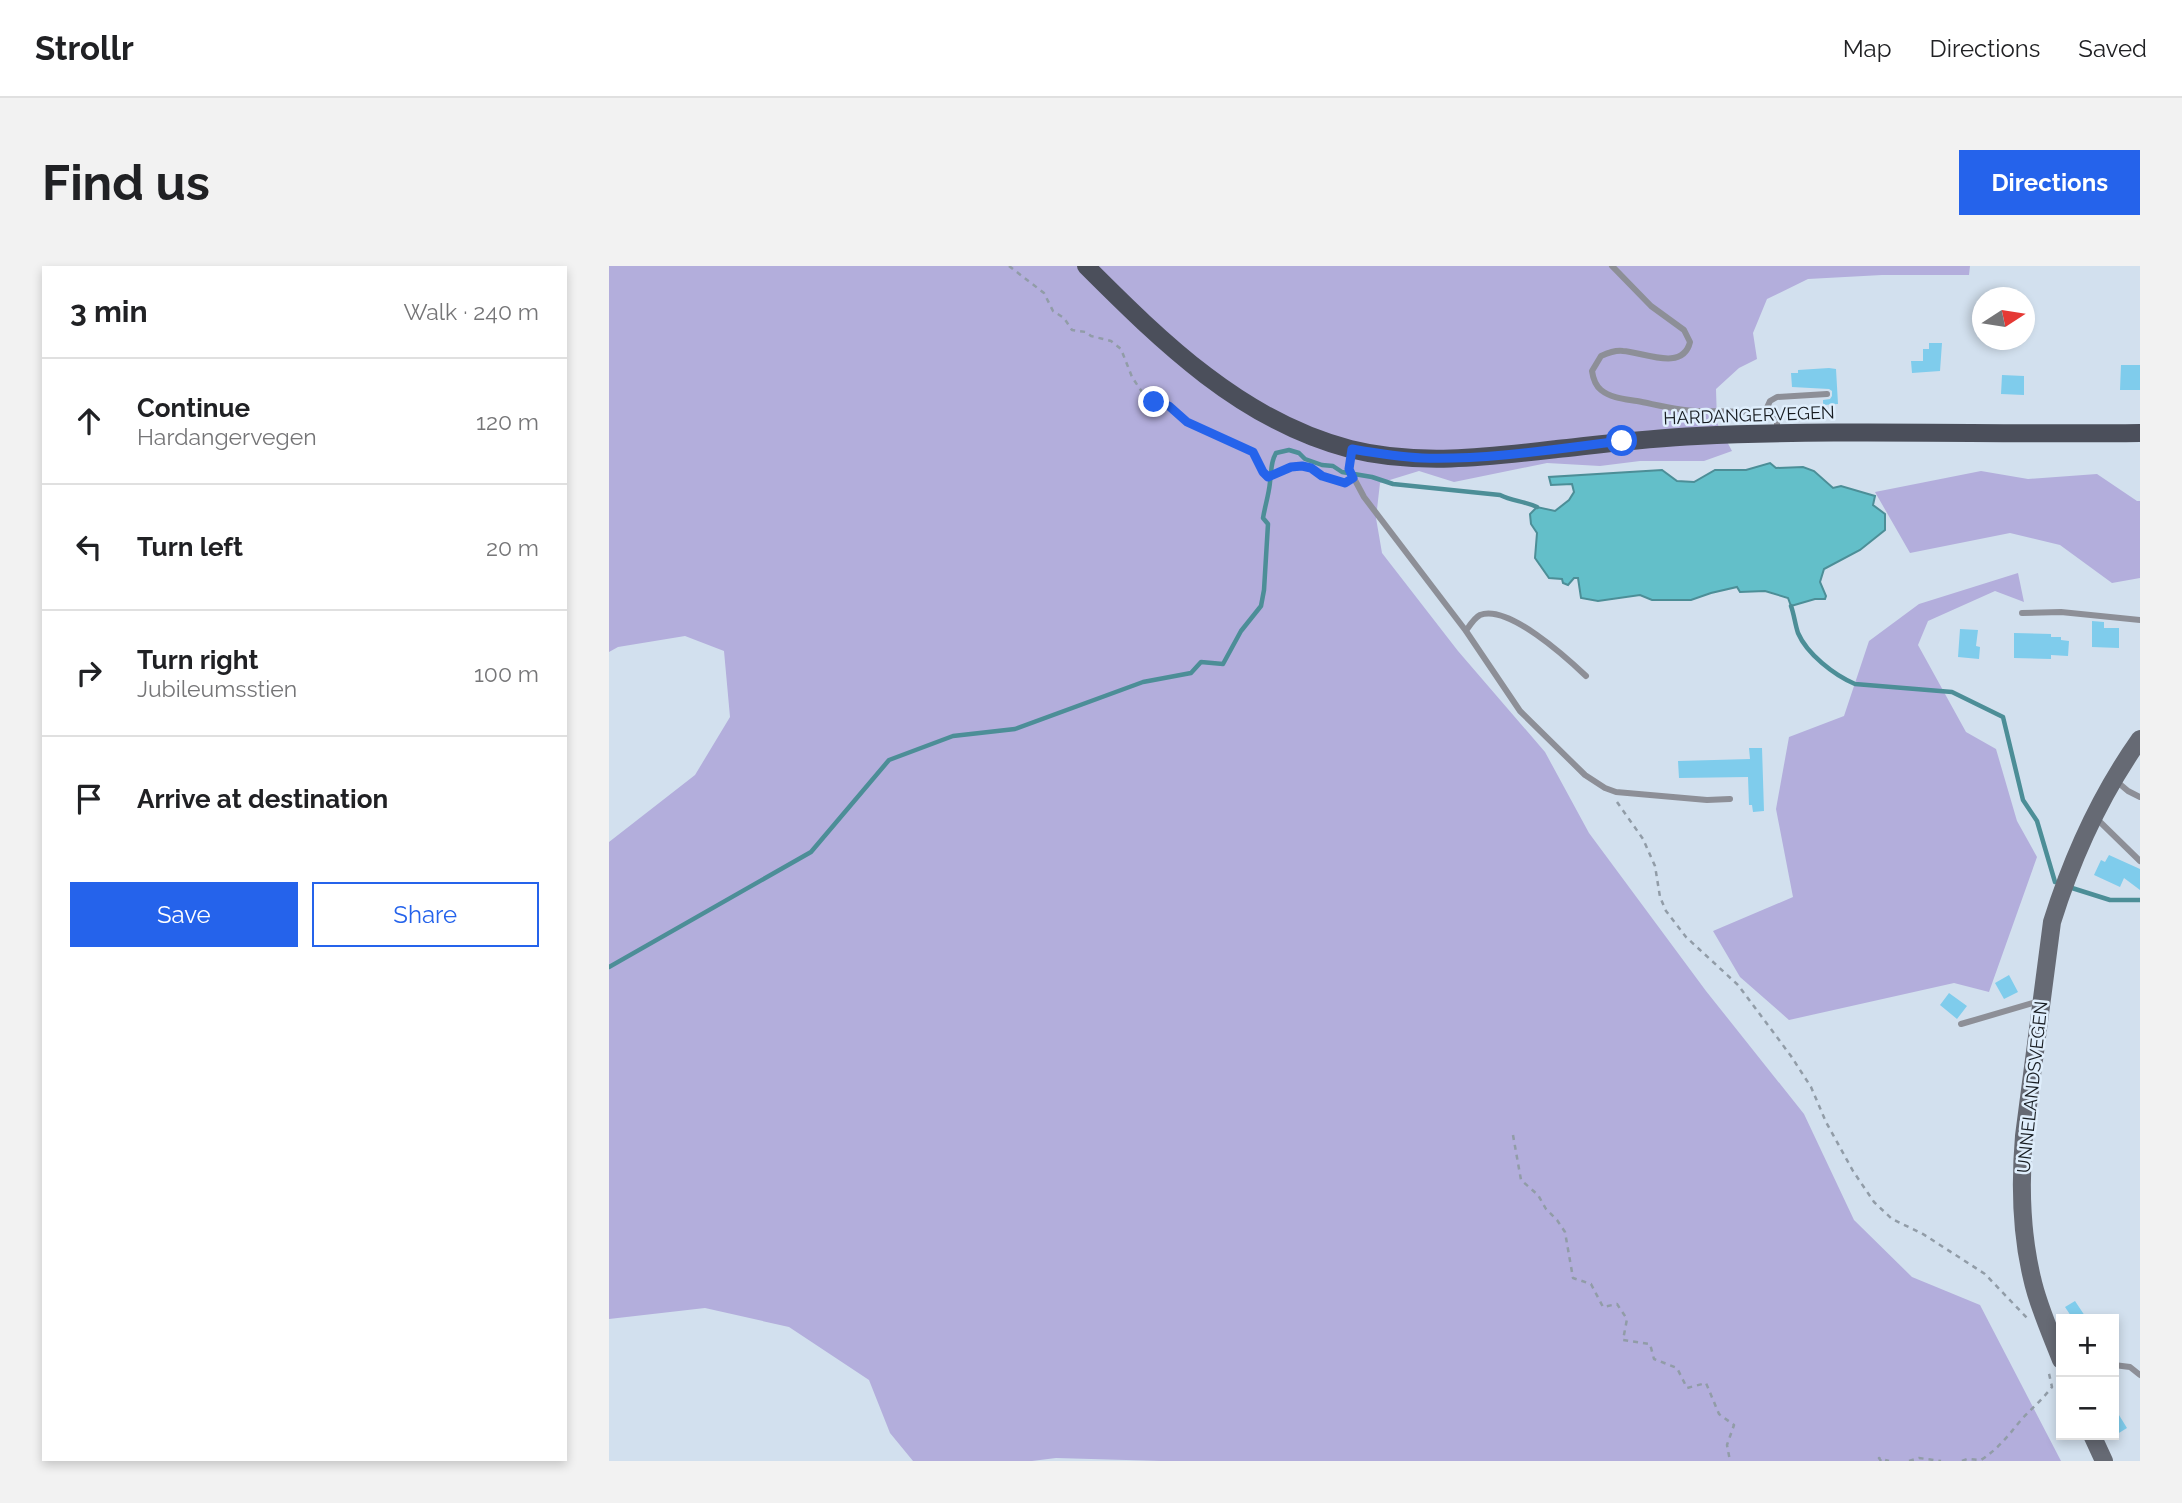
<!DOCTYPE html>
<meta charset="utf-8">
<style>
body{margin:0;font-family:Raleway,sans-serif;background:#f2f2f2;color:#202124}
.controls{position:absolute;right:21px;bottom:21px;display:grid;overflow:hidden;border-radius:0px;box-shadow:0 4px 10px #0003}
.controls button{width:63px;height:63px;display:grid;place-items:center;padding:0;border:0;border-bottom:2px solid #e0e0e0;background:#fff;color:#202124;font:35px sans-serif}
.compass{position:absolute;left:1363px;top:21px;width:63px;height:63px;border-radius:50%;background:#fff;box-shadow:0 4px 10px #0003;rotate:78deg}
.stop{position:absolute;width:21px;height:21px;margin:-16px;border:5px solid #2563eb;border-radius:50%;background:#fff}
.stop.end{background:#2563eb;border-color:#fff;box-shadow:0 2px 7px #0008}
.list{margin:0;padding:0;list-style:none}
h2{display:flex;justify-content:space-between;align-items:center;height:91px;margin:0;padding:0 28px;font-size:30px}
h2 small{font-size:23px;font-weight:400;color:#757577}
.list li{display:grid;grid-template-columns:46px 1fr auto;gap:21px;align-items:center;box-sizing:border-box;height:126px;padding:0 28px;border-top:2px solid #e0e0e0}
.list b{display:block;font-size:26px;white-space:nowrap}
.list p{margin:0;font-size:23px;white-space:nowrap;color:#757577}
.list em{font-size:23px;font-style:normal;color:#757577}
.actions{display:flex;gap:14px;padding:21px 28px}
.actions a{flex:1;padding:16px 0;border:2px solid #2563eb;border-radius:0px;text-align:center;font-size:24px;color:#2563eb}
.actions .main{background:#2563eb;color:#fff}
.icon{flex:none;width:38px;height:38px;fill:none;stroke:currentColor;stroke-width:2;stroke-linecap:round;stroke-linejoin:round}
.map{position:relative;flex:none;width:1531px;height:1195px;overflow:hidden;border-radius:0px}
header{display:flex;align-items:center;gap:42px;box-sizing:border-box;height:98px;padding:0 35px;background:#fff;border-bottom:2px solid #e0e0e0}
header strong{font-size:33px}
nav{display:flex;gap:38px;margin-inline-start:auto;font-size:24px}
.intro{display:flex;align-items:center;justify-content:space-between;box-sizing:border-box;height:168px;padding:0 42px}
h1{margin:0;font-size:49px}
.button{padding:18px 32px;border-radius:0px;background:#2563eb;color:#fff;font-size:24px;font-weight:700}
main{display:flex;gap:42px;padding:0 42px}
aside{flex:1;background:#fff;border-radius:0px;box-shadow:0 4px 10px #0003}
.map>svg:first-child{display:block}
.green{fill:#b3aedc}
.water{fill:#63bfc9;stroke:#4c8e97;stroke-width:2}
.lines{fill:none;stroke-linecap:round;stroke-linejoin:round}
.stream{stroke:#4c8e97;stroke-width:4.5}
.building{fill:#7fccec}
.path{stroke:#919ca7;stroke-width:2.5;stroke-dasharray:5 5;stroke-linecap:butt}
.lane{stroke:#8d8f97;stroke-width:6}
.secondary{stroke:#666a74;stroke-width:18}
.primary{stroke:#4b4f5b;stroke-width:18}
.route{stroke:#2563eb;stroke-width:9}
.labels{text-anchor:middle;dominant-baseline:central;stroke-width:5;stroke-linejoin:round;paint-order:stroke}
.street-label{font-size:18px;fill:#171c21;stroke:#dfeefc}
</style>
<header>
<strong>Strollr</strong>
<nav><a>Map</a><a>Directions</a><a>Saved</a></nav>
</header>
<div class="intro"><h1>Find us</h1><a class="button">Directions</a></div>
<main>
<aside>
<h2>3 min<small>Walk · 240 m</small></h2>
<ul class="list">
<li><svg class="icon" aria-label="ahead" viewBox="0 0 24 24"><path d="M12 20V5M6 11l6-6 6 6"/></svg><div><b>Continue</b><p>Hardangervegen</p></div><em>120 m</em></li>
<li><svg class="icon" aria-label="left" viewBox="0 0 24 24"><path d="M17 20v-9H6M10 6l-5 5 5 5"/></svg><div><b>Turn left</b></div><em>20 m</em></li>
<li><svg class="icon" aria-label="right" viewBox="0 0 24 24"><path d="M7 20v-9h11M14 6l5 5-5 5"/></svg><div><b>Turn right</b><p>Jubileumsstien</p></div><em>100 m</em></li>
<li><svg class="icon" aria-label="arrive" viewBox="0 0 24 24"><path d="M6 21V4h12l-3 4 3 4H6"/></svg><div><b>Arrive at destination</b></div></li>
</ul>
<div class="actions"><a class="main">Save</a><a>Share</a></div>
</aside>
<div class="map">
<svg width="1531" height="1195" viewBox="0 0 1531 1195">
<rect width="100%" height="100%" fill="#d2e0ee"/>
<path class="green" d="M0 0H1361L1360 9H1273L1199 13 1158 33 1144 67 1148 93 1130 102 1107 123 1108 157 1123 185 1095 195H1031L991 200 938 197 845 216 810 205 771 217 767 252 773 287 849 385 936 486 980 567 1097 725 1195 848 1245 954 1303 1011 1371 1039 1452 1195H552L447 1192 423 1195H304L281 1167 260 1114 180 1061 96 1042 0 1053V576L86 509 121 451 115 385 76 370 9 381 0 386Z
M1372 205 1419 213 1488 208 1528 235H1531V312L1503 317 1451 279 1401 267 1301 287 1266 226Z
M1409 307 1415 336 1386 325 1319 355 1309 379 1357 466 1387 483 1408 555 1428 591 1380 726 1345 717 1180 754 1131 711 1104 665 1184 631 1167 543 1180 471 1235 450 1260 375 1310 338Z"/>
<path class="water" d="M1161 197 1167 202 1194 201 1205 205 1224 222 1232 220 1266 230 1264 239 1276 248V264L1251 284 1215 303 1211 316 1217 330 1216 333H1206L1182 340 1179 332 1156 325 1131 326 1128 321 1102 327 1082 334H1043L1031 329 989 335 972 332 969 312H965L959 319 954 317 953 313 940 312 926 292 928 267 922 258 921 248 928 241 946 245 960 234 965 226 963 218 942 219 940 211 1053 204 1068 215 1085 216 1106 204H1137Z"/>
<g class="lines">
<path class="stream" d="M1182 340C1185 348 1186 358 1189 367 1198 388 1225 409 1246 418L1343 426 1394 451 1414 534 1428 555 1446 616
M1463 622 1501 634H1531
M0 701 202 586 280 494 344 470 406 463 534 416 582 407 592 396 614 398 632 365 652 340 655 324 659 258 654 252C656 240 660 228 661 216 663 205 661 197 667 187L680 184 690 187 696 193 713 199 724 200 733 206 763 211 784 218 891 229C903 235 915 235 928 241"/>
</g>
<path class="building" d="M1320 77H1333L1331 105 1303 107 1302 95H1314V83H1320Z
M1512 99H1531V124H1511Z
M1220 102 1227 103 1229 138 1214 139V134L1221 133 1223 130V125L1220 123 1183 121 1182 107H1189V104Z
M1393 109 1415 110V129L1392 128Z
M1483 355 1495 356V362H1510V382L1483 381Z
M1351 363 1369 364 1367 380 1371 381 1370 393 1349 391Z
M1405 367 1442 368V371H1452V374L1460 375 1459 390 1442 389V393L1405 392Z
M1140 482H1153L1155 545 1144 546 1143 539H1140L1139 511 1070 512 1069 495 1141 493Z
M1500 589 1531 603V624L1515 612 1511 621 1485 609 1492 594 1496 596Z
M1400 709 1409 726 1395 733 1386 717Z
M1340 727 1358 740 1348 753 1331 739Z
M1466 1035 1478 1053H1464L1456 1041Z
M1505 1141 1518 1162 1505 1170Z"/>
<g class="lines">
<path class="path" d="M400 0 435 27 444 45 455 52 463 64 477 66 482 70 502 75 512 83 523 111 535 129 545 136 560 140 577 156 644 186 654 206 659 211 682 201 693 200 702 202 713 210 736 216
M1008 536 1034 573 1046 600 1051 631 1057 645 1077 671 1129 719 1182 790 1202 821 1217 856 1244 905 1265 936 1283 953 1314 968 1376 1008 1418 1052
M904 869 912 914 929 929 937 943 948 954 956 966 964 1012 982 1018 994 1041 1008 1038 1018 1053 1014 1074 1041 1078 1045 1093 1068 1102 1078 1122 1097 1117 1110 1148 1125 1159 1118 1179 1121 1195
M1272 1195 1270 1192 1280 1195
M1300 1195 1310 1192 1332 1195
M1353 1195 1358 1193 1372 1194C1389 1183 1399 1170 1412 1154 1422 1143 1433 1134 1443 1121L1439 1103"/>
<path class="lane" d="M1003 0 1042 40 1075 64 1081 76C1074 106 1034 86 1014 85 1006 84 999 87 992 90L983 105C984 112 986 119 992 124 1002 132 1016 133 1028 135 1049 139 1071 145 1092 145 1118 146 1142 144 1168 151V166
M1155 148 1161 135 1168 131 1218 128
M742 187 740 203 755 231 857 365 911 445 976 509 996 522 1007 526 1098 534 1121 533
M1413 347 1452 346 1531 354
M857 365C861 359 865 352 871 349 899 338 958 392 977 410
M1506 514 1519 525 1531 531
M1487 552 1531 595
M1352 758 1431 735
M1505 1099 1521 1101 1531 1109"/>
<path class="secondary" d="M1452 1094C1442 1068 1429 1040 1423 1012 1412 966 1411 917 1415 870L1443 656C1463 592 1492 528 1531 473
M1483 1169 1495 1195"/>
<path class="primary" d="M477 0C553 76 633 155 741 183 808 200 880 191 948 183 994 178 1041 172 1088 170 1235 163 1383 169 1531 167"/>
</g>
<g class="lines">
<path class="route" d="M545 136 560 140 578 156 644 186 654 206 659 211 682 201 693 200 702 202 713 210 736 217 744 212 740 203 743 183C766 187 789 191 813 192 880 194 947 183 1013 175"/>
</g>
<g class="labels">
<g class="street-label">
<text transform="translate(1140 149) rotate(-2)">HARDANGERVEGEN</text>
<text transform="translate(1423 821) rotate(-84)">UNNELANDSVEGEN</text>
</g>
</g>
</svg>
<div class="controls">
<button>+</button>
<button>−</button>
</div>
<svg class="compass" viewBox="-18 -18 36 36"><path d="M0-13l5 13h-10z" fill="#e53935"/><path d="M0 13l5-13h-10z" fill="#757577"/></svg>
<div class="stop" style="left:1013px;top:175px"></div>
<div class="stop end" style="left:545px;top:136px"></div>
</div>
</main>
